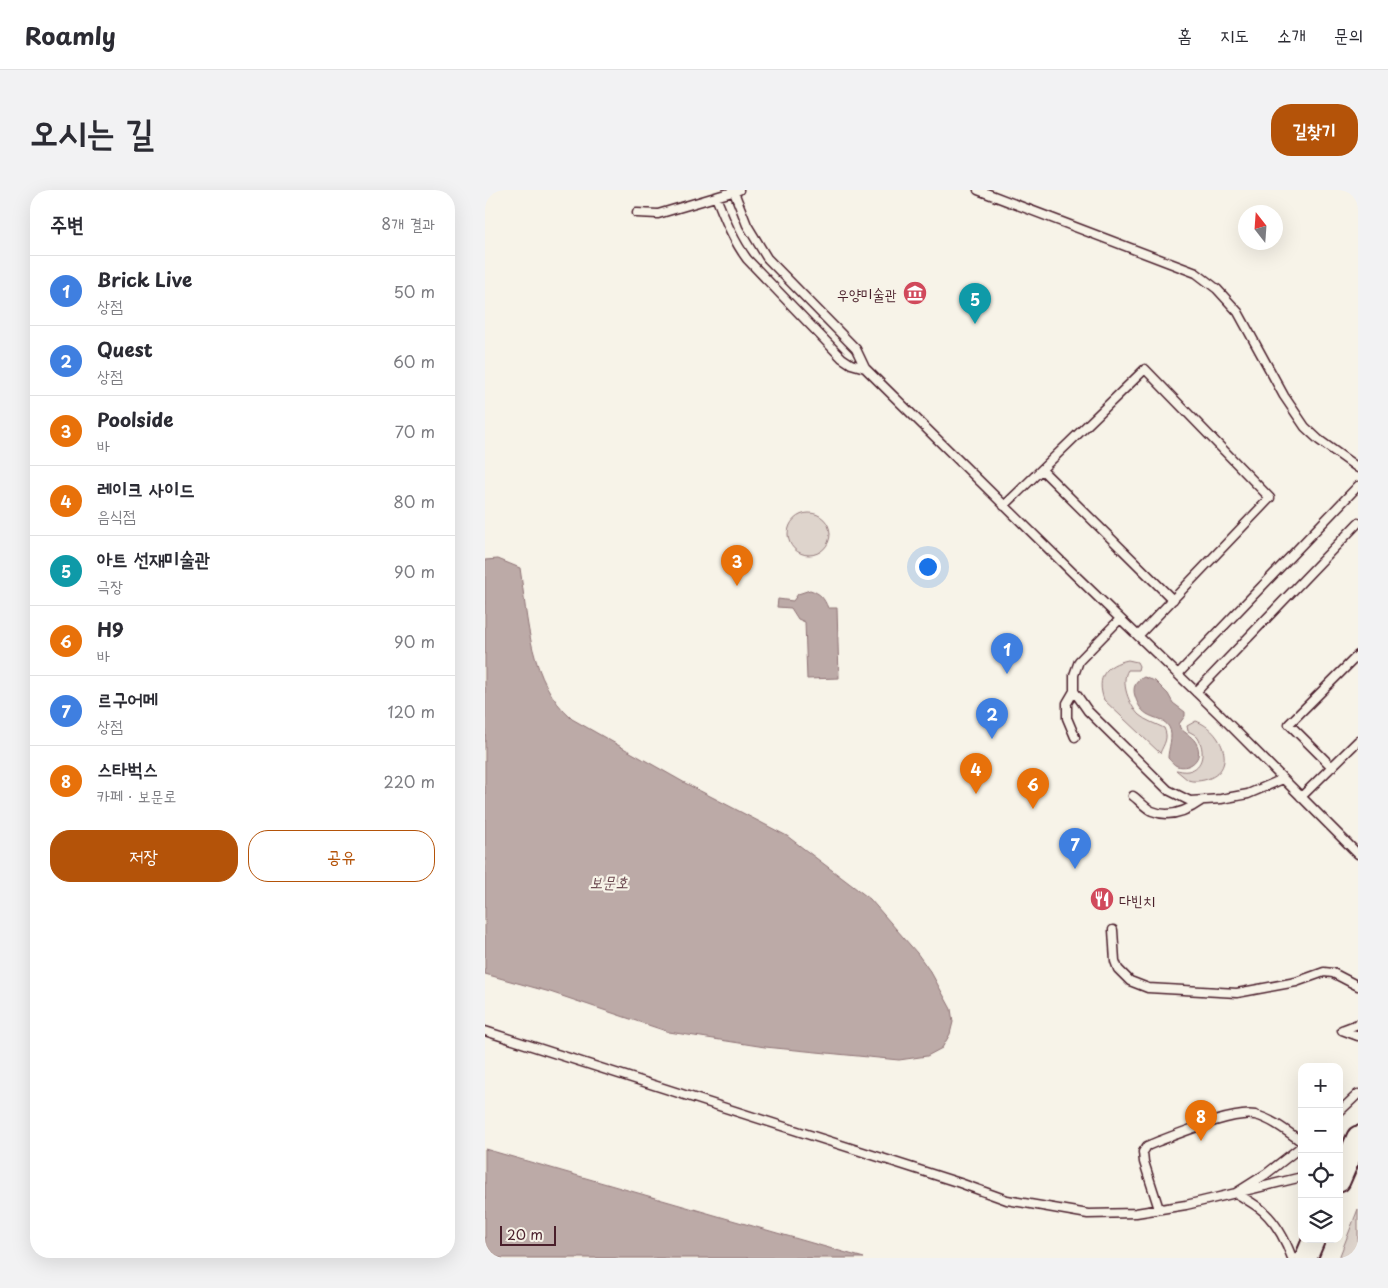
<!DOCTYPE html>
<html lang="ko">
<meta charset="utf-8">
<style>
body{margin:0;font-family:"Playpen Sans","Poor Story",sans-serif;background:#f2f2f3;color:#2b2b33}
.controls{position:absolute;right:15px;bottom:15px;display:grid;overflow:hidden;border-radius:10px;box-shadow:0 5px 20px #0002}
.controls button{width:45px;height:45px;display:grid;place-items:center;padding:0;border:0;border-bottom:1px solid #e1e1e2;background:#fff;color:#2b2b33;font:25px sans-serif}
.compass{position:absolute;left:753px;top:15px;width:45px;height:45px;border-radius:50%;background:#fff;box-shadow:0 5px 20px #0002;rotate:343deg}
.scale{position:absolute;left:15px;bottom:12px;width:56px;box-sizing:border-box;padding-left:5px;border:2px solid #4a1f2b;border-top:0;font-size:14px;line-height:18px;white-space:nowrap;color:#4a1f2b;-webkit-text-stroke:4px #f7f3e8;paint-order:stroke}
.you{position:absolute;left:442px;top:376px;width:18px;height:18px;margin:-12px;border:4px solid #fff;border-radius:50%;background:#1a73e8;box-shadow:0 0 0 8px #1a73e833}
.badge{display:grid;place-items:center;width:32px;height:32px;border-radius:50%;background:#b45309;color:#fff;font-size:16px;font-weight:700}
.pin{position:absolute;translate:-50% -41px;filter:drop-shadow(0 1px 2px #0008)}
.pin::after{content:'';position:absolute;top:26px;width:18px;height:15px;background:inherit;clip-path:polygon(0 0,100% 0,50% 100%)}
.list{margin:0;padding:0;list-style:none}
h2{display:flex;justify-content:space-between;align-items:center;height:65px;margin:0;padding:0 20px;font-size:21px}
h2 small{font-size:16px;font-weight:400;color:#7c7c81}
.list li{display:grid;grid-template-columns:32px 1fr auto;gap:15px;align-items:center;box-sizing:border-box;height:70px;padding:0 20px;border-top:1px solid #e1e1e2}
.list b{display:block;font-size:19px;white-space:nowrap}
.list p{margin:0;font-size:16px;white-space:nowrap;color:#7c7c81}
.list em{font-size:16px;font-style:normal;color:#7c7c81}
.actions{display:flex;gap:10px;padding:15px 20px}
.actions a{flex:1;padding:11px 0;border:1px solid #b45309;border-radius:20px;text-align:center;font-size:18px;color:#b45309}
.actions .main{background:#b45309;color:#fff}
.icon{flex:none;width:28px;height:28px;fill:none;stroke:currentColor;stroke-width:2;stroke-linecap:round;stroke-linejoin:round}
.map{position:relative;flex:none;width:873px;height:1068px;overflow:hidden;border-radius:20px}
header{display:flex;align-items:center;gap:30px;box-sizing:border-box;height:70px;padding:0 25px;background:#fff;border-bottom:1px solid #e1e1e2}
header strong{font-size:24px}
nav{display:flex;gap:28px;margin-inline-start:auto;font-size:18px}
.intro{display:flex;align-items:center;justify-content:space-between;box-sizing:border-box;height:120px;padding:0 30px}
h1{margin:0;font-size:35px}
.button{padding:12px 22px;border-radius:20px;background:#b45309;color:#fff;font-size:18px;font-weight:700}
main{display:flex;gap:30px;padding:0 30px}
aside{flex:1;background:#fff;border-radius:20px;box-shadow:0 5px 20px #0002}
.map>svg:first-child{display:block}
.green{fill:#ded4cc;stroke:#947a7c}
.water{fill:#bcaaa7;stroke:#8e7275}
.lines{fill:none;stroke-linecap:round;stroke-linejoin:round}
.lane-casing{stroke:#4a1f2b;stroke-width:11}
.secondary-casing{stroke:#4a1f2b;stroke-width:25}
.lane{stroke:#f7f3e8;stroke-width:8}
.secondary{stroke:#f7f3e8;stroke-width:21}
.labels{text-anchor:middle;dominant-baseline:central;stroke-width:4.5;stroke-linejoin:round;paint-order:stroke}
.poi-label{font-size:15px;fill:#4a1f2b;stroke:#f7f3e8;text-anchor:end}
.water-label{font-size:16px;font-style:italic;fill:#6c4950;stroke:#f7f3e8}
</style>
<header>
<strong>Roamly</strong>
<nav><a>홈</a><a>지도</a><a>소개</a><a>문의</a></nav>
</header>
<div class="intro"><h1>오시는 길</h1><a class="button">길찾기</a></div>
<main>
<aside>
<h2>주변<small>8개 결과</small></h2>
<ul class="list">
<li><span class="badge" style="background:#3f7fe0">1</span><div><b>Brick Live</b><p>상점</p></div><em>50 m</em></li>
<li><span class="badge" style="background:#3f7fe0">2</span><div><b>Quest</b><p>상점</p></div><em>60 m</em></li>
<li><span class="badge" style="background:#e8710a">3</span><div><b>Poolside</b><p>바</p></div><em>70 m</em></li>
<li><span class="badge" style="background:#e8710a">4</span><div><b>레이크 사이드</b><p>음식점</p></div><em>80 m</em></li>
<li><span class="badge" style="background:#0f9aa8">5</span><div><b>아트 선재미술관</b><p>극장</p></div><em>90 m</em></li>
<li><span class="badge" style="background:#e8710a">6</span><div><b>H9</b><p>바</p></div><em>90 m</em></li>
<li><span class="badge" style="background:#3f7fe0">7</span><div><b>르구어메</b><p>상점</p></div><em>120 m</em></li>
<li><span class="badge" style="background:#e8710a">8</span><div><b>스타벅스</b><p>카페 · 보문로</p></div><em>220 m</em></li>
</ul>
<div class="actions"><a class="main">저장</a><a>공유</a></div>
</aside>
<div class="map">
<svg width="873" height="1068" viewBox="0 0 873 1068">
<rect width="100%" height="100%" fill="#f7f3e8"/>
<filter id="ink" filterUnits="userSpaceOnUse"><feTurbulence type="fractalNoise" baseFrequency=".02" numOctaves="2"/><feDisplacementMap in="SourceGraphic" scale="10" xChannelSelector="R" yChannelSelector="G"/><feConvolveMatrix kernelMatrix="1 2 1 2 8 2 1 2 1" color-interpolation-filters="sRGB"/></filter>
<g filter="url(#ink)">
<path class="green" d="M303 344a21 21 0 1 1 42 0a21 21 0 1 1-42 0Z
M643 470 652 472 654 476 653 480H643C635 492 644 515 654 525 661 531 671 534 679 538 684 548 679 554 675 563L619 510C611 487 620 475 643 470Z
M711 531C737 540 755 581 719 590 714 591 708 592 703 590 699 587 695 583 691 580 694 580 699 582 703 581 719 578 720 560 713 548 711 545 707 543 703 541L702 536Z
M873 1019V1068H854Z"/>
<path class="water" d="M13 369 35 378C43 431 44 491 87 529L200 593 302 646 385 709 432 763 447 784 466 819 468 832 465 844 457 858 442 866 414 870 280 857 184 842 65 802 0 784V370Z
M325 400C335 403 339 408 343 418H352L354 488 322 489 320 432 313 429 306 418 292 417 293 409 308 411 313 404Z
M659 487 670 491 683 504 688 513 700 522V526L694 534 695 538C701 544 709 547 712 555 718 568 706 580 692 576 689 575 686 571 683 568 683 559 689 546 684 537 675 523 658 533 650 506 647 497 651 491 659 487Z
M0 959 379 1068H0Z"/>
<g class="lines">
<g class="lane-casing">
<path id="lane" d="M493 0 711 83 732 99 753 122 799 206 820 237 834 250 873 278
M249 2 262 35 282 68 371 159 380 178 591 386 733 523 873 664
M231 7C240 29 248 50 262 69L357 168 366 174 380 178
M152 23 173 24 254 0
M557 280 688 410
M519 316 660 179 785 308 653 446
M693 484 873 296
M589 501 603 521 683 600 705 611 736 609 763 604 798 589
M711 502 873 333
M590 547 582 528V513L589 501V485L594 471 635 429
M847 577 804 534 873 465
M648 606C654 610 660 618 667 621 684 628 702 621 716 611
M816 607 873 551
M628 740 630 771 633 779 645 791 663 798 752 803 811 792 839 782 848 783 873 796
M857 840 873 846
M857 840 873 834
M0 841 475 993 522 1010 603 1024 651 1023 701 1015 817 987
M854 922 873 904
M674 1019 659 972 658 962 662 956 674 951C696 943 748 921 770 925 787 929 803 942 817 952
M807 1068C801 1051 791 1033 778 1021 770 1014 760 1009 751 1003L781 984 817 956"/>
</g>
<g class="secondary-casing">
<path id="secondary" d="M854 991 873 947
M821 1068 829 1049"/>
</g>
<use href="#lane" class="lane"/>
<use href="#secondary" class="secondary"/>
</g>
</g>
<defs>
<g id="museum-disc" transform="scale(1.25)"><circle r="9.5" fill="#d1495b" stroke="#f7f3e8"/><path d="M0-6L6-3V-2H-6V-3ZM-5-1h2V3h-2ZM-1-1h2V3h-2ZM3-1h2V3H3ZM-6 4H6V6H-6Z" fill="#fff"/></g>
<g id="restaurant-disc" transform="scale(1.25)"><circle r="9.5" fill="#d1495b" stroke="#f7f3e8"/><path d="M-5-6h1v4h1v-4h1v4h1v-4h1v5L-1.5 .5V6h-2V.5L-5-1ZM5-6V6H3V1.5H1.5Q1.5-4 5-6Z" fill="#fff"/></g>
</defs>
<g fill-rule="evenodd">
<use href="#museum-disc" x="430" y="103"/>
<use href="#restaurant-disc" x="617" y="709"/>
</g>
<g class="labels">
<g class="poi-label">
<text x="412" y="103">우양미술관</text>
<text x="634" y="709" text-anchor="start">다빈치</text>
</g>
<g class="water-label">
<text x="124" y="691">보문호</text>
</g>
</g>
</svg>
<div class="controls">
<button>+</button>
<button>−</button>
<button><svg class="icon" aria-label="locate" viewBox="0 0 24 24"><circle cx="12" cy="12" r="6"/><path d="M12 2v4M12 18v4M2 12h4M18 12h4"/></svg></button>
<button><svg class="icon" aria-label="layers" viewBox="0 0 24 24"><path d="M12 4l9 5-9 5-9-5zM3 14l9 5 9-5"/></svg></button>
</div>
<svg class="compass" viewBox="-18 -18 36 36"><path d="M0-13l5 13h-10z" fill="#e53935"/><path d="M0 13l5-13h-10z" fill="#7c7c81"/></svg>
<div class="scale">20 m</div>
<div class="you"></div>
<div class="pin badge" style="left:522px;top:484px;background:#3f7fe0">1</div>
<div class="pin badge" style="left:507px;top:549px;background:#3f7fe0">2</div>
<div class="pin badge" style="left:252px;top:396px;background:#e8710a">3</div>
<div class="pin badge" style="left:491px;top:604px;background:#e8710a">4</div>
<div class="pin badge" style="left:490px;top:134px;background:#0f9aa8">5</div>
<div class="pin badge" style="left:548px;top:619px;background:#e8710a">6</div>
<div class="pin badge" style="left:590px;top:679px;background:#3f7fe0">7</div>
<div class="pin badge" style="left:716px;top:951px;background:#e8710a">8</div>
</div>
</main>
